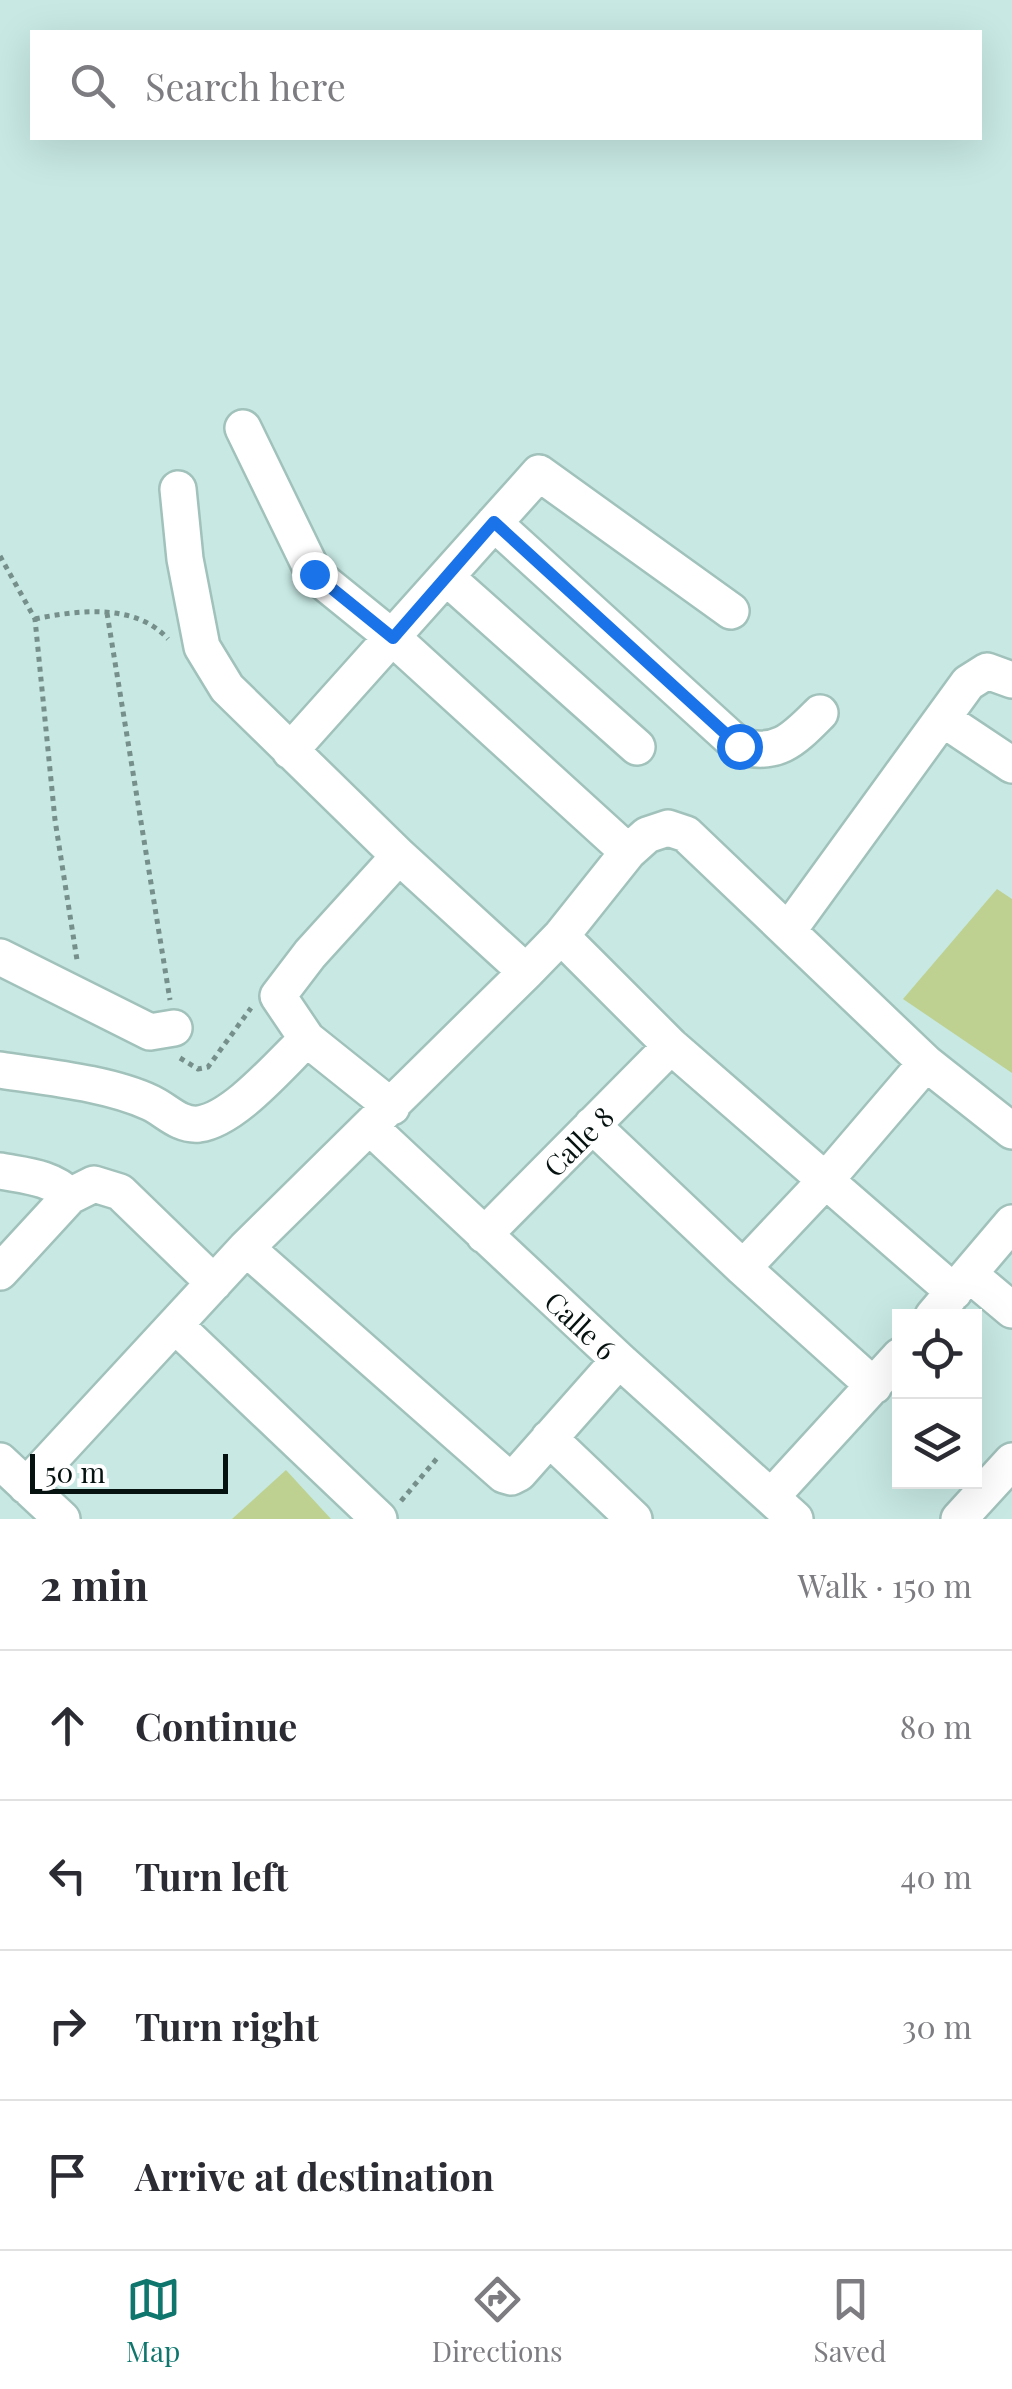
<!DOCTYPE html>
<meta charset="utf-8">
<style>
body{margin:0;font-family:"Playfair Display",serif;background:#f7f7f7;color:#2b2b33}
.controls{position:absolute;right:30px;bottom:30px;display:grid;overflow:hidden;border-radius:0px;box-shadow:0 10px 40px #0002}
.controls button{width:90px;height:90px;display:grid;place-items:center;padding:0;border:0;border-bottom:2px solid #e1e1e2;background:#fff;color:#2b2b33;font:50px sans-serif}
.scale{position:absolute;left:30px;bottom:25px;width:198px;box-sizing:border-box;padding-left:10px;border:5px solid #061210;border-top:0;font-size:28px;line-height:35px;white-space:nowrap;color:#061210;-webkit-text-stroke:8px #fff;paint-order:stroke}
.stop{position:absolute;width:30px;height:30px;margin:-22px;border:8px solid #1a73e8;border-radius:50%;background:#fff}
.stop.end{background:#1a73e8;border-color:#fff;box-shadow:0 2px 10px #0008}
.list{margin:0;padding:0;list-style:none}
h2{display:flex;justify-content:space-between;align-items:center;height:130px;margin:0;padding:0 40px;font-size:42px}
h2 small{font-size:32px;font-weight:400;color:#7c7c81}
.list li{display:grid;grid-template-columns:65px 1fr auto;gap:30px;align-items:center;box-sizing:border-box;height:150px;padding:0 40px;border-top:2px solid #e1e1e2}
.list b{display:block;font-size:38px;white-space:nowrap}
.list em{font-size:32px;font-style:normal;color:#7c7c81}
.icon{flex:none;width:55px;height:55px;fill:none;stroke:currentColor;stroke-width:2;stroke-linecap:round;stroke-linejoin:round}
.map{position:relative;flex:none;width:1012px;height:1519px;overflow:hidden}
.search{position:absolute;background:#fff;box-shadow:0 10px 40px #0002;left:30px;right:30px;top:30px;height:110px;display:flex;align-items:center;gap:25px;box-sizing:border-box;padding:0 35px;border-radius:0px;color:#7c7c81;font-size:38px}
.sheet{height:730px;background:#fff}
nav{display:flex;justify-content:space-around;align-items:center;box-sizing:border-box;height:140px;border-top:2px solid #e1e1e2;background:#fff;font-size:28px;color:#7c7c81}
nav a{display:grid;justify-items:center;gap:5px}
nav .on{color:#0f766e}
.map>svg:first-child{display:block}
.green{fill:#bed190}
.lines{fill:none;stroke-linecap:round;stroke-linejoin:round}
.minor-casing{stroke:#a1c1bb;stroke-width:40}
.path{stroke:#778f8b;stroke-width:5;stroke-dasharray:5 5;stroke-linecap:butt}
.minor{stroke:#fff;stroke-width:35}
.route{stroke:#1a73e8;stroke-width:12}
.labels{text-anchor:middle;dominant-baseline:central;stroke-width:10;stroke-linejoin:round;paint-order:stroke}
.street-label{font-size:28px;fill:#061210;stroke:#fff}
</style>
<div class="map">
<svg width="1012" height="1519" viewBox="0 0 1012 1519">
<rect width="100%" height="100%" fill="#c7e8e3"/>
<path class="green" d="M997 889 1012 899V1073L903 999Z
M286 1470 331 1519H232Z"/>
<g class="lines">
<g class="minor-casing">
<path id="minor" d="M243 428 314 574 393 638 628 852
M178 489 185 559 202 647 227 688 399 856 526 972
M494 523 739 746C778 757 794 739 820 713
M446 577 637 747
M943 719 1012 765
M290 751 539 473 731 611
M788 931 968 683 987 671 1012 680
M561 936 671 1046 954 1292
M0 957 150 1032 174 1028
M0 1070C45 1077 109 1083 151 1103 166 1110 179 1126 199 1124 235 1119 281 1063 307 1039
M392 1107 307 1039 278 996 310 954 399 856
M592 1125 743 1268 874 1386
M371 1128 619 1360 795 1519
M0 1171C26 1176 51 1177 70 1196
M484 1235 671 1046
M246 1248 504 1475 511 1477 519 1473 619 1360
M743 1268 825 1181 926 1063
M0 1272 70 1196 94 1184 120 1192 214 1283
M969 1274 1012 1310
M933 1316 1012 1223
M176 1326 379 1519
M549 1438 634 1519
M0 1461 62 1519
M26 1486 246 1248 526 972 561 936 628 852 647 835 668 828 686 834 926 1063 1012 1131
M771 1497 900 1356
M959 1519 1012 1461"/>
</g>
<path class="path" d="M0 556 35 619 55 820 77 960
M107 613 170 1000
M35 619C78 610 136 603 168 639
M180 1058 198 1069 208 1067 251 1008
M401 1501 439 1456"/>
<use href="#minor" class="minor"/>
</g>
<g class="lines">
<path class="route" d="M314 574 393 638 494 522 739 746"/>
</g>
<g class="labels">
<g class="street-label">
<text transform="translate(578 1141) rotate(-45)">Calle 8</text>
<text transform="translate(581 1325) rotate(43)">Calle 6</text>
</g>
</g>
</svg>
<div class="controls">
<button><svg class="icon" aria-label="locate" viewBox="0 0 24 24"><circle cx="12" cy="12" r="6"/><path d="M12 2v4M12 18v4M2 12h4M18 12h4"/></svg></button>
<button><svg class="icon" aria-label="layers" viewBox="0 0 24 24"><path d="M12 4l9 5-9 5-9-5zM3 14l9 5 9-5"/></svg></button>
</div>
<div class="scale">50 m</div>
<div class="stop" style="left:739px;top:746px"></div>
<div class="stop end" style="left:314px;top:574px"></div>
<div class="search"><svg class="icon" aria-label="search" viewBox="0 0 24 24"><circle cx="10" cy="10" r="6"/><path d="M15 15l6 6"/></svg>Search here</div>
</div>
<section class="sheet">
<h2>2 min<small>Walk · 150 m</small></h2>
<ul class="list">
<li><svg class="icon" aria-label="ahead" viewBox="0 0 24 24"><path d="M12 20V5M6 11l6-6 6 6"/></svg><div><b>Continue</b></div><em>80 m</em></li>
<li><svg class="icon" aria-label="left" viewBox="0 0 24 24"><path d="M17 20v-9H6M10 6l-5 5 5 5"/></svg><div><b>Turn left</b></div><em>40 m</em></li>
<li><svg class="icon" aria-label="right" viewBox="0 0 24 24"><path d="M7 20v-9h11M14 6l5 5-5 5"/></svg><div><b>Turn right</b></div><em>30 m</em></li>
<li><svg class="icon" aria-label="arrive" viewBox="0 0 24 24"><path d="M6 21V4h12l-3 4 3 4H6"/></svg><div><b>Arrive at destination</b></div></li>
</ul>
</section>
<nav>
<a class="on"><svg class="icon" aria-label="map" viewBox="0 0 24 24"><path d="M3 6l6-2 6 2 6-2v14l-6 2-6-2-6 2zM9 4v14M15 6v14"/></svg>Map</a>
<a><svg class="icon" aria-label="directions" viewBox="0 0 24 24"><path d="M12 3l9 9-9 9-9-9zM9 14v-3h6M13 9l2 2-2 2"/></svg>Directions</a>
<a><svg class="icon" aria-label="saved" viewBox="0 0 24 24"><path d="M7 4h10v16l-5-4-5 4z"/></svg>Saved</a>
</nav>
